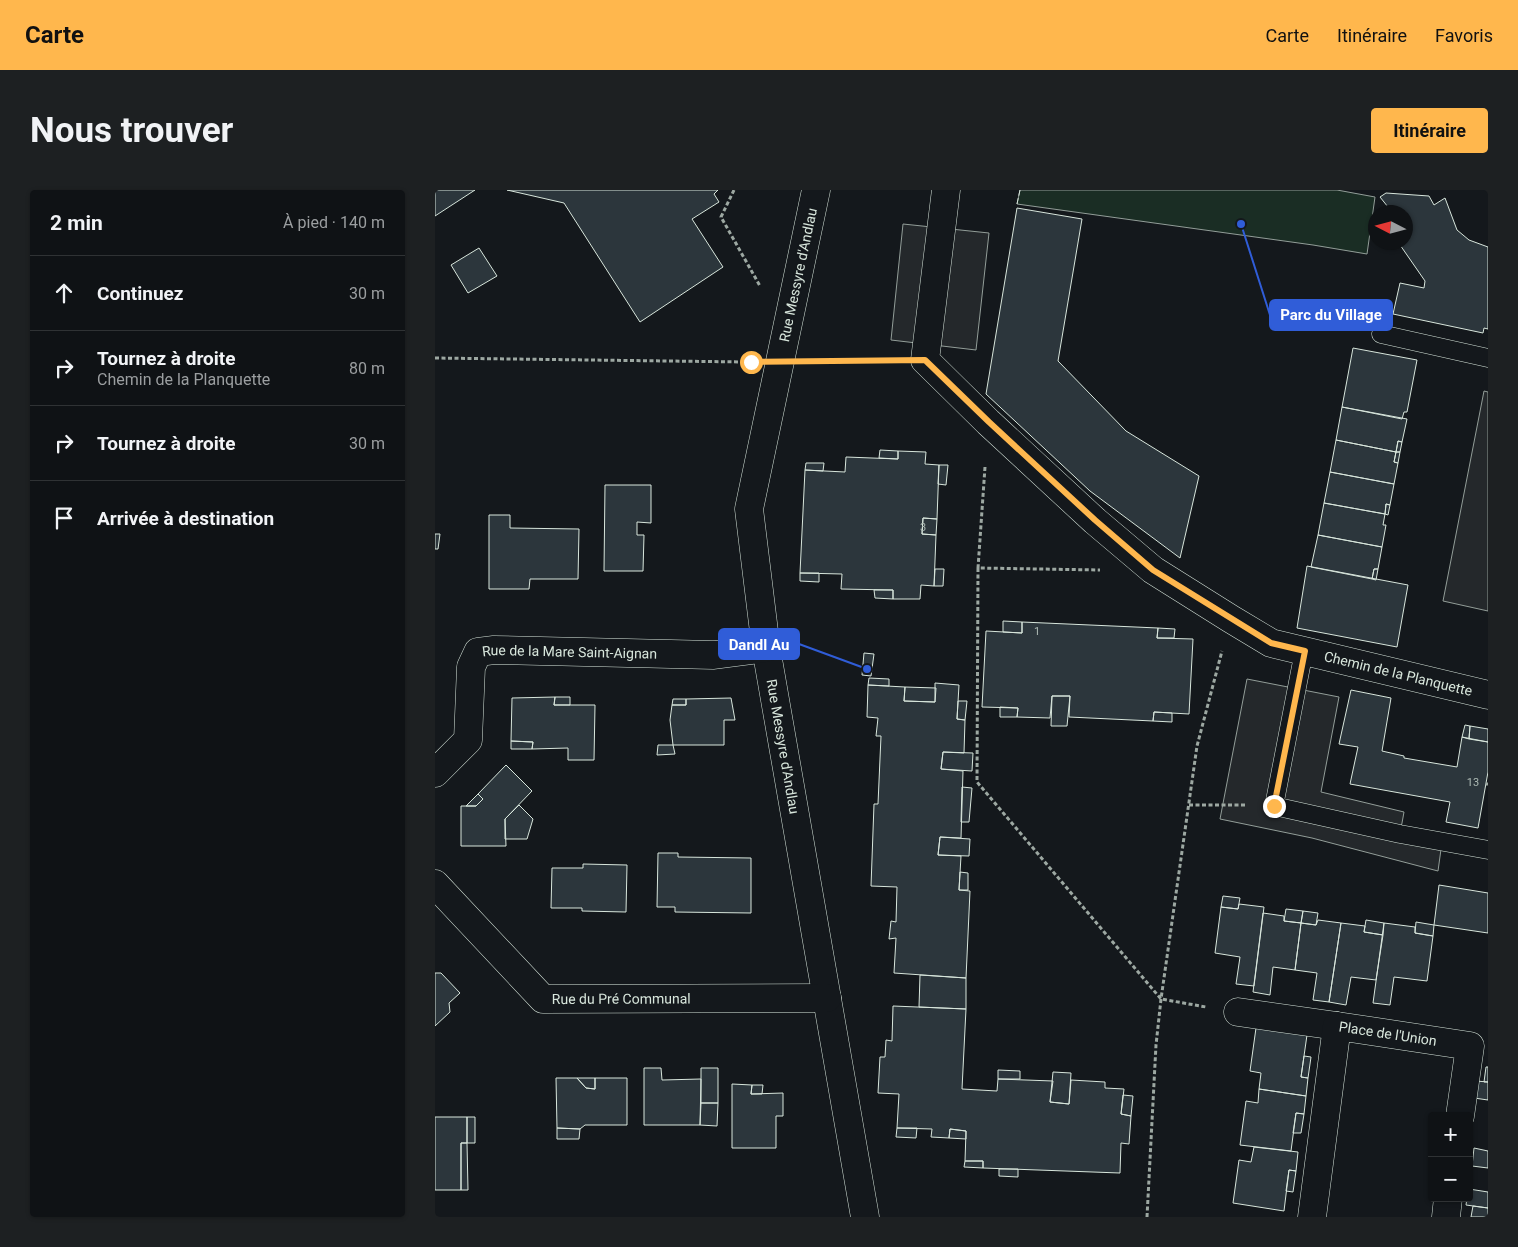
<!DOCTYPE html>
<html lang="fr">
<meta charset="utf-8">
<style>
body{margin:0;font-family:Roboto,sans-serif;background:#1d2022;color:#f1f3f6}
.controls{position:absolute;right:15px;bottom:15px;display:grid;overflow:hidden;border-radius:5px;box-shadow:0 1px 4px #0004}
.controls button{width:45px;height:45px;display:grid;place-items:center;padding:0;border:0;border-bottom:1px solid #2f3234;background:#0f1215;color:#f1f3f6;font:25px sans-serif}
.compass{position:absolute;left:933px;top:15px;width:45px;height:45px;border-radius:50%;background:#0f1215;box-shadow:0 1px 4px #0004;rotate:276deg}
.stop{position:absolute;width:15px;height:15px;margin:-11px;border:4px solid #ffb74d;border-radius:50%;background:#fff}
.stop.end{background:#ffb74d;border-color:#fff;box-shadow:0 1px 5px #0008}
.list{margin:0;padding:0;list-style:none}
h2{display:flex;justify-content:space-between;align-items:center;height:65px;margin:0;padding:0 20px;font-size:21px}
h2 small{font-size:16px;font-weight:400;color:#9b9ea0}
.list li{display:grid;grid-template-columns:32px 1fr auto;gap:15px;align-items:center;box-sizing:border-box;height:75px;padding:0 20px;border-top:1px solid #2f3234}
.list b{display:block;font-size:19px;white-space:nowrap}
.list p{margin:0;font-size:16px;white-space:nowrap;color:#9b9ea0}
.list em{font-size:16px;font-style:normal;color:#9b9ea0}
.icon{flex:none;width:28px;height:28px;fill:none;stroke:currentColor;stroke-width:2;stroke-linecap:round;stroke-linejoin:round}
.map{position:relative;flex:none;width:1053px;height:1027px;overflow:hidden;border-radius:5px}
header{display:flex;align-items:center;gap:30px;box-sizing:border-box;height:70px;padding:0 25px;background:#ffb74d;color:#111}
header strong{font-size:24px}
nav{display:flex;gap:28px;margin-inline-start:auto;font-size:18px}
.intro{display:flex;align-items:center;justify-content:space-between;box-sizing:border-box;height:120px;padding:0 30px}
h1{margin:0;font-size:35px}
.button{padding:12px 22px;border-radius:5px;background:#ffb74d;color:#111;font-size:18px;font-weight:700}
main{display:flex;gap:30px;padding:0 30px}
aside{flex:1;background:#0f1215;border-radius:5px;box-shadow:0 1px 4px #0004}
.map>svg:first-child{display:block}
.green{fill:#1a2d24;stroke:#939e99}
.parking{fill:#24282b;stroke:#939e99}
.building{fill:#2c363c;stroke:#d8e6dc}
.lines{fill:none;stroke-linecap:round;stroke-linejoin:round}
.service-casing{stroke:#d8e6dc;stroke-width:19}
.minor-casing{stroke:#d8e6dc;stroke-width:29}
.path{stroke:#9da8a2;stroke-width:3;stroke-dasharray:4 2.5;stroke-linecap:butt}
.service{stroke:#14181c;stroke-width:18}
.minor{stroke:#14181c;stroke-width:28}
.fence{stroke:#d8e6dc;stroke-width:1;stroke-dasharray:6 2.5;stroke-linecap:butt}
.route{stroke:#ffb74d;stroke-width:6}
.labels{text-anchor:middle;dominant-baseline:central;stroke-width:4;stroke-linejoin:round;paint-order:stroke}
.number-label{font-size:11px;fill:#adbab4}
.street-label{font-size:14px;fill:#d8e6dc;stroke:#14181c}
.leader{fill:none;stroke:#305dd8;stroke-width:2}
.callout-dot{fill:#305dd8;stroke:#14181c;stroke-width:2}
.callout{fill:#305dd8;stroke:#305dd8;stroke-width:2}
.callout-label{font-size:15px;text-anchor:middle;font-weight:bold;fill:#fff}
</style>
<header>
<strong>Carte</strong>
<nav><a>Carte</a><a>Itinéraire</a><a>Favoris</a></nav>
</header>
<div class="intro"><h1>Nous trouver</h1><a class="button">Itinéraire</a></div>
<main>
<aside>
<h2>2 min<small>À pied · 140 m</small></h2>
<ul class="list">
<li><svg class="icon" aria-label="ahead" viewBox="0 0 24 24"><path d="M12 20V5M6 11l6-6 6 6"/></svg><div><b>Continuez</b></div><em>30 m</em></li>
<li><svg class="icon" aria-label="right" viewBox="0 0 24 24"><path d="M7 20v-9h11M14 6l5 5-5 5"/></svg><div><b>Tournez à droite</b><p>Chemin de la Planquette</p></div><em>80 m</em></li>
<li><svg class="icon" aria-label="right" viewBox="0 0 24 24"><path d="M7 20v-9h11M14 6l5 5-5 5"/></svg><div><b>Tournez à droite</b></div><em>30 m</em></li>
<li><svg class="icon" aria-label="arrive" viewBox="0 0 24 24"><path d="M6 21V4h12l-3 4 3 4H6"/></svg><div><b>Arrivée à destination</b></div></li>
</ul>
</aside>
<div class="map">
<svg width="1053" height="1027" viewBox="0 0 1053 1027">
<rect width="100%" height="100%" fill="#14181c"/>
<path class="green" d="M585 0H902L940 7 932 64 878 55 582 14Z"/>
<path class="parking" d="M468 34 554 43 541 160 456 150Z
M1049 201 1053 202V421L1008 411Z
M812 489 904 507 886 602 969 622 965 644 1007 652 1003 681 877 648 785 629Z"/>
<path class="building" d="M0 0H40L0 26Z
M72 0H283L279 4 284 12 257 29 288 77 205 132 129 13Z
M951 3 994 6 999 15 1010 8 1022 40 1034 50 1053 57V139L1049 138 1048 143 958 124 965 93 989 98 990 91 963 52H971V22H957L945 7Z
M582 18 647 29 623 171 691 241 764 286 745 368 655 301 551 204Z
M44 58 62 86 33 103 16 75Z
M918 158 982 170 972 222H969L967 229 907 217Z
M907 217 972 229 967 252 963 251 961 262 901 250Z
M901 250 961 262 959 272 963 273 959 294 895 282Z
M963 251 967 252 965 262H961Z
M445 260 463 261V269L444 268Z
M463 261 491 262 490 274 504 275 502 329 488 328 487 344 501 345 499 396 486 395 485 409H458V400L406 399 407 384 365 383 370 280 410 282 411 267 463 269Z
M961 262H965L963 273 959 272Z
M371 273H389L388 281 370 280Z
M504 275H513L511 295 503 294Z
M895 282 959 294 955 315 951 314 950 324 889 313Z
M170 295H216V333L202 332V345H209L208 381H169Z
M889 313 950 324 948 335H951L947 357 883 345Z
M951 314 955 315 953 325 950 324Z
M54 325H75V338L144 339 143 389H95L94 399H54Z
M488 328 502 329 501 345 487 344Z
M0 344H5L3 359H0Z
M883 345 947 357 943 379H939L937 389 876 377Z
M872 376 973 395 962 457 862 438Z
M500 379H509L508 396H499Z
M939 379H943L941 390 937 389Z
M365 383H384V392L365 391Z
M439 400H458V409L440 408Z
M568 431 587 432V443L568 442Z
M587 432 723 438 722 448 758 449 754 524 719 522 718 531 634 527 635 506H617L615 528 582 527 583 518 547 517 551 441 587 443Z
M723 438 740 439 739 448H722Z
M429 463 439 464 436 486 427 485Z
M434 488 454 489V496L433 495Z
M500 493 524 495 522 529 530 530 529 563 508 562 506 579 528 581 526 648 505 647 503 665 526 666 524 700 535 701 531 788 459 783 461 748 454 749 456 731 461 732 462 697 436 696 439 614H443L446 546H441L443 528 432 527 433 495 470 497 469 511 500 512Z
M470 497 501 498 500 512 469 511Z
M916 500 956 508 947 561 969 566V568L1022 577 1027 547 1053 552V582L1043 638 1011 632 1015 612 915 594 923 557 904 554Z
M617 506H635L632 536H616Z
M120 507 119 515H160L159 570H133V558L97 559 98 552 76 551 77 508Z
M120 507H135V515H119Z
M296 508 300 530H289V555H238L235 530 237 515H251V509Z
M238 509H251V515H237Z
M523 511H532L530 530 522 529Z
M565 517 583 518 582 527H565Z
M719 522 737 523V532L718 531Z
M1030 535 1035 536 1034 549 1027 547Z
M1035 536 1053 539V552L1034 549Z
M76 551 98 552 97 559H76Z
M223 555H238L240 564 222 565Z
M508 562 538 563 537 581 506 579Z
M71 575 97 601 70 629 71 656H26V616H41L48 609 43 604Z
M527 597 537 598 534 632H526Z
M43 604 48 609 41 616H31Z
M84 615 98 629 92 649H70V629Z
M505 647 535 649 534 666 503 665Z
M223 663H243V667L316 668V723L240 722V717H222Z
M148 674 192 675 191 722 147 721V718H116L117 678H148Z
M525 682 533 683V700H524Z
M1004 695 1053 703V743L999 735Z
M788 706 805 708 803 719 786 717Z
M804 714 829 717 819 796 801 794 805 767 780 763 786 717 803 719Z
M851 719 868 721 866 733 849 731Z
M868 721 883 723 881 735 866 733Z
M828 723 849 726V731L866 733 860 780 838 777 835 805 818 802Z
M883 730 906 733 894 812 878 810 882 783 860 780 866 733 881 735Z
M931 730 949 733 948 745 929 742Z
M981 732 999 735 998 746 980 743Z
M906 733 930 736 929 742 948 745 941 790 916 787 911 815 894 812Z
M949 733 980 737V743L998 746 992 791 959 787 955 815 938 813Z
M0 783H6L25 803 14 813 15 822 0 836Z
M485 785 531 788V819L484 817Z
M458 816 531 819 527 899 562 901 563 889 618 891 615 912 634 914 636 890 670 892V898L689 899 686 924 696 926 694 954 686 953 685 983 548 978V971H530L531 941 515 939 514 948 496 947 497 939 462 938 464 904 443 903 445 867H450L451 850 457 851Z
M821 838 872 845 866 887 873 888 871 906 824 899 826 883 815 881Z
M869 866 876 867 873 888 866 887Z
M1051 877H1053V892H1049Z
M209 878H226L227 890 266 889 265 935H209Z
M266 878H283V913H266Z
M563 880 585 881V889H563Z
M618 882 636 883 634 914 615 912Z
M121 888H142L151 898 160 899V888H192V935H150L145 939 122 938Z
M142 888H160V899L151 898Z
M1041 891 1053 892V910L1039 908Z
M297 894 317 895 316 904 348 903V926H341V958H297Z
M317 895H328L327 904H316Z
M824 899 871 906 869 924 861 923 856 961 805 955 811 911 823 913Z
M688 905 698 906 696 926 686 924Z
M266 913H283L282 936 265 935Z
M861 923 869 924 866 943H858Z
M0 927H32V953H26V1000H0Z
M32 927H40V953H32Z
M122 938 145 939 144 949H122Z
M462 938H482L481 948 461 947Z
M515 939 531 941V949L514 948Z
M26 953H32L33 1000H26Z
M819 957 863 962 861 981 854 980 849 1021 798 1013 804 970 816 972Z
M1039 958 1053 961V978L1037 976Z
M530 971H548V978L529 977Z
M564 979H583V987L564 986Z
M854 980 861 981 858 1002 851 1001Z
M1034 999 1053 1002V1018L1031 1015 1032 1008H1034Z
M1038 1016 1053 1018V1027H1036Z"/>
<g class="lines">
<g class="service-casing">
<path id="service" d="M946 144 1053 168
M869 461 839 616 965 644 1053 660"/>
</g>
<g class="minor-casing">
<g id="minor">
<path id="s1" d="M381 0 314 319 331 458 430 1027"/>
<path id="s2" d="M511 0 490 170 553 232 660 331 718 380 796 429 836 453 1053 505"/>
<path id="s3" d="M0 583 33 550 36 477 43 462 59 460 279 465 331 458"/>
<path id="s4" d="M0 694 108 809 392 808"/>
<path d="M803 822 902 836"/>
<path id="s5" d="M877 1027 902 836 1035 856 1025 926"/>
<path d="M1011 1027 1013 1008"/>
</g>
</g>
<path class="path" d="M299 0 286 27 325 96
M0 168 309 172
M378 172 457 171
M550 277 543 378 665 380
M543 378 542 592 726 809 771 817
M1051 594H1053
M754 615H811
M712 1027 721 855 726 809 762 556 787 461"/>
<use href="#service" class="service"/>
<use href="#minor" class="minor"/>
<path class="fence" d="M582 14 585 0"/>
</g>
<g class="lines">
<path class="route" d="M316 172 490 170 554 232 660 330 718 380 836 453 870 461 839 616"/>
</g>
<g class="labels">
<g class="number-label">
<text x="488" y="337">3</text>
<text x="602" y="441">1</text>
<text x="1038" y="592">13</text>
</g>
<g class="street-label">
<text transform="translate(363 85) rotate(-78)">Rue Messyre d'Andlau</text>
<text stroke="none"><textPath href="#s3" startOffset="228">Rue de la Mare Saint-Aignan</textPath></text>
<text stroke="none"><textPath href="#s2" startOffset="751">Chemin de la Planquette</textPath></text>
<text stroke="none"><textPath href="#s1" startOffset="566">Rue Messyre d'Andlau</textPath></text>
<text stroke="none"><textPath href="#s4" startOffset="236">Rue du Pré Communal</textPath></text>
<text stroke="none"><textPath href="#s5" startOffset="244">Place de l'Union</textPath></text>
</g>
</g>
<path class="leader" d="M806 34L835 125M432 479L364 454"/>
<g class="callout-dot">
<circle cx="806" cy="34" r="5"/>
<circle cx="432" cy="479" r="5"/>
</g>
<g class="callout">
<rect x="835" y="110" width="122" height="30" rx="5"/>
<rect x="284" y="439" width="80" height="30" rx="5"/>
</g>
<g class="callout-label">
<text x="896" y="130">Parc du Village</text>
<text x="324" y="460">Dandl Au</text>
</g>
</svg>
<div class="controls">
<button>+</button>
<button>−</button>
</div>
<svg class="compass" viewBox="-18 -18 36 36"><path d="M0-13l5 13h-10z" fill="#e53935"/><path d="M0 13l5-13h-10z" fill="#9b9ea0"/></svg>
<div class="stop" style="left:316px;top:172px"></div>
<div class="stop end" style="left:839px;top:616px"></div>
</div>
</main>
